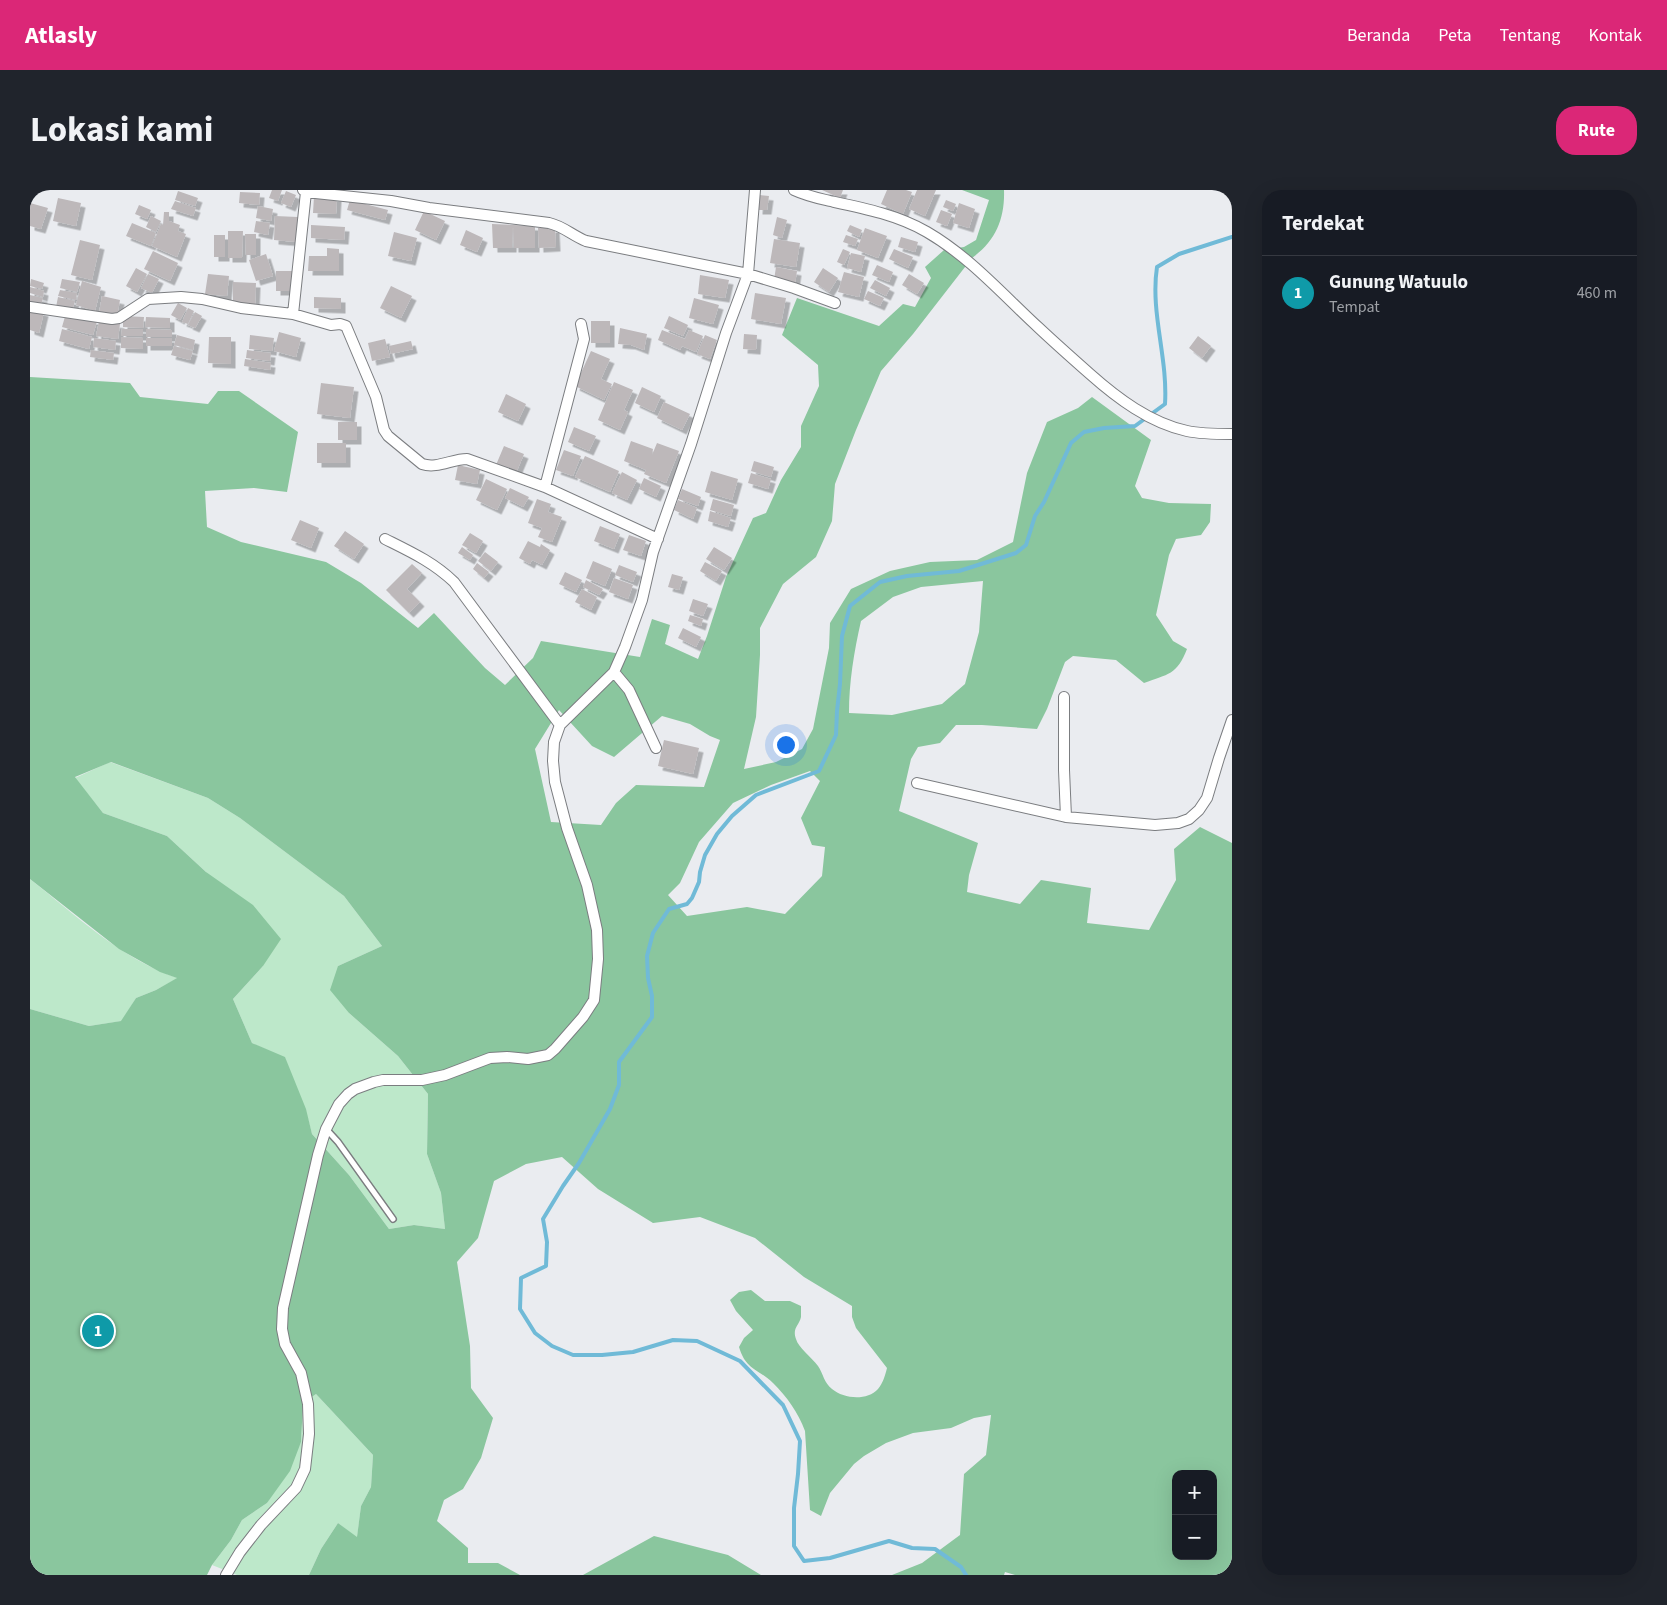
<!DOCTYPE html>
<html lang="id">
<meta charset="utf-8">
<style>
body{margin:0;font-family:"Source Sans 3",sans-serif;background:#20242c;color:#f1f3f6}
.controls{position:absolute;right:15px;bottom:15px;display:grid;overflow:hidden;border-radius:10px;box-shadow:0 5px 20px #0002}
.controls button{width:45px;height:45px;display:grid;place-items:center;padding:0;border:0;border-bottom:1px solid #363941;background:#171b24;color:#f1f3f6;font:25px sans-serif}
.you{position:absolute;left:755px;top:554px;width:18px;height:18px;margin:-12px;border:4px solid #fff;border-radius:50%;background:#1a73e8;box-shadow:0 0 0 8px #1a73e833}
.badge{display:grid;place-items:center;width:32px;height:32px;border-radius:50%;background:#db2777;color:#fff;font-size:16px;font-weight:700}
.pin{position:absolute;translate:-50% -50%;border:2px solid #fff;box-shadow:0 1px 5px #0006}
.list{margin:0;padding:0;list-style:none}
h2{display:flex;justify-content:space-between;align-items:center;height:65px;margin:0;padding:0 20px;font-size:21px}
h2 small{font-size:16px;font-weight:400;color:#9ea1a6}
.list li{display:grid;grid-template-columns:32px 1fr auto;gap:15px;align-items:center;box-sizing:border-box;height:75px;padding:0 20px;border-top:1px solid #363941}
.list b{display:block;font-size:19px;white-space:nowrap}
.list p{margin:0;font-size:16px;white-space:nowrap;color:#9ea1a6}
.list em{font-size:16px;font-style:normal;color:#9ea1a6}
.map{position:relative;flex:none;width:1202px;height:1385px;overflow:hidden;border-radius:20px}
header{display:flex;align-items:center;gap:30px;box-sizing:border-box;height:70px;padding:0 25px;background:#db2777;color:#fff}
header strong{font-size:24px}
nav{display:flex;gap:28px;margin-inline-start:auto;font-size:18px}
.intro{display:flex;align-items:center;justify-content:space-between;box-sizing:border-box;height:120px;padding:0 30px}
h1{margin:0;font-size:35px}
.button{padding:12px 22px;border-radius:20px;background:#db2777;color:#fff;font-size:18px;font-weight:700}
main{display:flex;gap:30px;padding:0 30px}
aside{flex:1;background:#171b24;border-radius:20px;box-shadow:0 5px 20px #0002}
.map>svg:first-child{display:block}
.green{fill:#bde8ca}
.forest{fill:#8ac69e;fill-rule:evenodd}
.lines{fill:none;stroke-linecap:round;stroke-linejoin:round}
.stream{stroke:#70bad7;stroke-width:4}
.building{fill:#bdb8ba;filter:url(#shadow)}
.service-casing{stroke:#7b7d80;stroke-width:8}
.minor-casing{stroke:#7b7d80;stroke-width:12}
.service{stroke:#fff;stroke-width:5}
.minor{stroke:#fff;stroke-width:10}
</style>
<header>
<strong>Atlasly</strong>
<nav><a>Beranda</a><a>Peta</a><a>Tentang</a><a>Kontak</a></nav>
</header>
<div class="intro"><h1>Lokasi kami</h1><a class="button">Rute</a></div>
<main>
<div class="map">
<svg width="1202" height="1385" viewBox="0 0 1202 1385">
<defs>
<filter id="shadow"><feDropShadow dx="4.5" dy="4.5" stdDeviation="0" flood-color="#0004"/></filter>
</defs>
<rect width="100%" height="100%" fill="#eaecf0"/>
<path class="green" d="M80 572 178 608 210 628 314 706 352 756 308 776 319 823 368 866 398 904 397 964 411 1003 415 1039 384 1035 359 1039 319 985 282 944 278 929 255 868 222 853 203 809 233 776 176 682 137 646 73 623 45 588Z
M0 689C44 724 94 771 148 788L126 800 106 808 92 831 59 836 0 819Z
M286 1204 343 1265 341 1297 331 1316 327 1348 308 1333 291 1359 279 1385H207L182 1375 201 1350 212 1330 237 1313 271 1252 273 1212Z"/>
<path class="forest" d="M932 0H974C975 28 966 51 942 68L883 144 851 181 826 240 805 294 802 331 786 367 753 394 730 438V465L726 527 714 579 746 572 772 559 783 539 799 458 800 433 821 399 860 381 900 372 947 370 983 352 997 283 1017 232 1048 218 1062 207 1121 250 1105 296 1112 308 1139 313 1181 314 1180 332 1171 345 1146 349 1139 365 1126 425 1143 451 1157 459C1147 485 1138 484 1114 493L1086 470 1043 466 1035 472 1017 519 1007 539 952 535H926L910 553 888 557 881 569 869 621 948 653 939 685 937 702 990 714 1011 690 1061 698 1057 733 1119 740 1146 690 1144 659 1170 637 1202 653V1385H985L975 1382 974 1385H862L892 1373 930 1345 934 1284 956 1265 961 1225 944 1228 921 1238 883 1243 856 1253 834 1266 824 1274 800 1303 791 1326 780 1320 775 1241C768 1222 757 1207 743 1193 727 1178 716 1180 709 1157L714 1148 723 1140 706 1121 700 1110 709 1102 721 1100 735 1111H760L771 1116C771 1119 771 1124 771 1127 769 1136 762 1138 766 1149 768 1157 782 1168 788 1176 793 1183 794 1193 802 1199 814 1209 837 1211 848 1199 853 1193 855 1186 857 1178L826 1138 822 1127V1116L774 1087 725 1048 670 1027 623 1033 568 999 532 967 496 974 464 991 448 1048 427 1072 440 1156 441 1198 463 1228 451 1268 433 1299 414 1310 407 1331 438 1358V1373H468L490 1385H279L291 1359 308 1333 327 1347 331 1316 341 1297 343 1265 286 1204 273 1213 271 1252 260 1281 237 1313 212 1330 201 1350 182 1375 177 1385H0V819L59 836 91 831 106 808 126 800 147 788 130 782 89 759 0 689V187L100 193 110 207 178 214 188 201H209L268 242 257 302 224 298 175 301 177 337 211 352 296 372 331 393 388 438 404 423 455 478 475 495 503 468 511 451 610 467 622 429 640 435 635 454 668 469 677 446 696 387 723 328 736 323 751 290 771 257V236L789 196 788 175 752 145 767 108 849 136 873 114 885 117 901 88 895 77 914 60 934 57 946 50 959 10ZM953 391 949 442 935 494 912 514 862 525 819 523C819 492 824 462 831 431L863 407 891 397ZM529 520 562 556 584 567 632 526 660 534 680 546 690 550 674 597 606 595 586 613 571 635 521 632 505 559ZM81 572 178 608 210 628 314 706 352 756 308 776 300 800 319 823 368 866 398 904 397 964 411 1003 415 1039 384 1035 359 1039 319 985 282 944 276 919 255 867 222 853 203 809 233 776 251 749 223 715 176 682 137 646 73 623 45 587ZM780 581 790 591 771 628 782 655 795 657 792 686 755 724 717 717 657 726 638 705 650 693 669 652 703 613 741 595ZM1146 1284H1183V1366H1146Z
M624 1346 698 1365 731 1385H553Z"/>
<g class="lines">
<path class="stream" d="M936 1385 931 1377 905 1359 882 1358 859 1351 800 1368 774 1371 764 1356V1318L768 1284 770 1251 753 1215 710 1171 667 1151 643 1150 603 1162 572 1165H543L522 1156 505 1143 490 1119 491 1088 516 1076 517 1052 513 1029 533 996 549 973 580 919 589 895V872L622 827V806L618 788 617 766 623 743 639 719 657 714 662 708 669 692 670 682 675 665 687 644 702 626 726 605 789 581 806 545 807 521 810 494 812 446 820 416 850 392 877 386 929 381 986 363 996 355 1005 326 1014 312 1041 253 1054 242 1074 238 1105 236 1135 214C1138 168 1120 122 1127 77L1149 64 1202 47"/>
</g>
<path class="building" d="M242 0H252L248 11 239 8Z
M792 0H813L810 8Z
M857 0H876L882 2 873 24 851 14Z
M887 0H906L895 26 879 19Z
M148 1 168 8 165 16 145 10Z
M256 1 266 5 261 17 251 13Z
M210 2 230 3 229 15 209 13Z
M729 5 739 6 737 20H728Z
M284 6 307 7 306 24 283 23Z
M28 8 51 13 46 36 23 31Z
M320 10 358 20 355 30 317 20Z
M916 10 926 14 923 21 913 17Z
M145 11 166 18 163 26 141 19Z
M0 13 18 18 11 39 0 36Z
M929 13 945 19 939 38 923 33Z
M109 15 121 20 117 29 105 24Z
M228 16 243 19 241 31 226 28Z
M911 20 922 24 917 36 906 32Z
M394 21 415 31 406 50 385 40Z
M134 22H139V31L150 35 148 41 156 44 147 67 122 56 131 34 145 39 133 35Z
M121 26 131 31 126 42 116 37Z
M245 26 268 27 267 52 244 50Z
M747 27 757 30 752 48 743 45Z
M226 31 240 33 238 45 224 42Z
M102 33 126 43 121 56 96 46Z
M462 34 505 36V58H484L483 37 482 58H463Z
M281 35 315 37 314 50 281 48Z
M820 35 832 40 829 47 817 41Z
M508 38H525L526 57 509 58Z
M835 38 857 46 848 68 827 60Z
M436 40 453 48 447 62 430 55Z
M198 41H213L212 68H198Z
M364 42 387 48 381 71 358 66Z
M215 44H226V65H216Z
M184 45H195V67H184Z
M816 45 828 49 825 56 813 52Z
M871 47 888 52 885 62 868 57Z
M744 49 770 53 766 77 740 73Z
M50 50 70 55 62 90 41 85Z
M297 58 309 59V81H278L279 66H297Z
M813 59 820 62 814 75 807 72Z
M864 59 883 67 878 78 859 69Z
M123 61 148 73 140 91 114 79Z
M821 63 835 66 831 82 817 78Z
M236 64 243 86 226 91 219 70Z
M847 75 863 82 859 92 842 85Z
M746 77 767 81 765 94 744 90Z
M106 78 117 84 107 102 96 96Z
M793 78 808 88 799 102 784 92Z
M246 81H263V101H246Z
M814 82 834 87 829 107 808 102Z
M118 84 129 89 122 103 111 98Z
M178 84 199 86 197 106 175 104Z
M879 84 894 93 887 104 872 95Z
M670 85 699 90 695 108 668 104Z
M1 89 14 93 12 99 0 96Z
M32 89 50 92 47 102 30 98Z
M845 90 860 98 856 106 840 98Z
M52 91 71 97 65 121 46 115Z
M203 92 226 93 225 115 203 114Z
M361 96 382 106 371 128 350 118Z
M0 97 14 101 13 107 0 103Z
M30 100 47 103 46 110 28 106Z
M838 101 854 108 850 116 834 109Z
M725 103 756 108 751 134 721 129Z
M0 105 13 108 10 119 0 116Z
M72 106 90 110 87 126 69 123Z
M28 107 45 111 42 121 26 117Z
M284 107 311 108V119L284 118Z
M664 108 689 115 683 134 659 128Z
M148 113 157 118 150 130 141 125Z
M0 118 14 122 9 143 0 140Z
M158 118 164 121 158 134 152 132Z
M165 122 172 126 165 138 158 135Z
M36 123 67 131 63 145 32 137Z
M93 126 114 127 113 138 93 137Z
M639 126 658 135 653 146 634 138Z
M116 127 140 128V138L115 137Z
M69 131 90 134 88 149 66 146Z
M561 131H580V153H561Z
M590 138 617 144 614 160 601 155 588 154Z
M32 139 62 147 59 159 29 151Z
M92 139H113V146H91Z
M116 139 142 140V147H116Z
M632 140 655 149 659 140 673 146 666 162 652 156 650 160 628 150Z
M249 142 271 148 266 167 244 161Z
M714 144 727 145 726 160 713 159Z
M147 145 165 150 163 160 144 155Z
M220 145 244 148 242 161 219 159Z
M675 145 687 150 680 169 667 164Z
M1168 146 1181 156 1172 168 1159 158Z
M91 147 113 148V159L91 158Z
M179 147H201V174L178 173Z
M64 148 86 151 85 160 63 157Z
M116 148H142V156H116Z
M355 149 360 167 342 171 338 153Z
M381 151 383 159 361 164 359 156Z
M144 156 163 161 160 170 141 165Z
M61 160 84 163 83 170 60 167Z
M217 160 241 163 240 171 216 168Z
M561 161 580 169 571 189 582 194 574 210 545 196Z
M215 169 241 173 240 180 214 176Z
M584 192 603 200 594 220 598 222 590 240 568 230Z
M291 193 324 197 320 228 287 224Z
M612 197 631 206 624 222 605 213Z
M476 204 496 214 488 231 468 222Z
M634 212 660 224 652 240 627 228Z
M308 232H327V250H308Z
M544 237 566 246 559 261 538 252Z
M601 251 623 259 622 265 627 253 649 261 636 293 614 284 616 280 594 271Z
M287 253H316V273H287Z
M474 256 494 264 486 283 466 275Z
M534 260 551 266 543 286 526 280Z
M555 266 589 281 580 302 545 287Z
M724 271 744 277 741 287 721 281Z
M428 275 450 280 447 294 425 290Z
M681 281 708 289 702 310 675 302Z
M592 282 607 290 597 310 582 303Z
M721 283 741 289 738 299 718 293Z
M614 288 631 296 626 307 609 299Z
M456 289 477 299 467 320 446 310Z
M480 298 499 307 493 317 475 308Z
M652 299 671 307 668 316 648 309Z
M507 309 521 314 518 322 532 327 522 352 508 347 512 338 498 333Z
M683 309 704 315 701 326 680 320Z
M648 310 667 318 663 329 644 320Z
M680 321 701 328 698 337 678 331Z
M270 330 289 338 281 358 261 350Z
M570 336 590 344 584 359 564 351Z
M315 341 334 354 324 369 304 356Z
M440 343 453 351 446 363 432 355Z
M599 345 616 351 611 366 593 360Z
M498 351 510 357 511 354 520 360 512 375 502 370 500 374 489 368Z
M432 357 443 365 440 370 428 363Z
M684 357 702 368 694 380 676 369Z
M455 362 468 372 461 381 448 371Z
M563 371 582 379 575 396 556 388Z
M675 372 692 381 686 391 670 381Z
M447 373 459 382 454 388 443 379Z
M382 374 392 383 377 399 390 412 379 423 356 400Z
M589 375 607 382 603 392 585 385Z
M535 382 552 390 546 402 529 394Z
M642 384 653 387 649 400 638 397Z
M584 388 603 395 598 409 579 402Z
M556 390 573 399 569 405 553 397Z
M552 399 567 407 561 420 545 412Z
M663 409 678 414 673 426 659 421Z
M660 425 673 429 671 436 658 431Z
M653 438 671 447 666 457 648 448Z
M634 550 669 558 663 584 628 576Z"/>
<g class="lines">
<g class="service-casing">
<path id="service" d="M297 940 308 952 363 1029"/>
</g>
<g class="minor-casing">
<path id="minor" d="M764 0C777 6 787 8 800 11 833 18 868 25 897 42 940 67 973 105 1009 138 1026 154 1043 169 1060 184 1087 208 1120 233 1157 241 1171 244 1187 244 1202 244
M276 2 361 11 399 18 519 33C533 36 543 46 556 51L718 84 764 98 805 113
M0 117 82 129 89 128 118 109 151 107 172 109 211 118 263 124 301 135 310 134 316 136 346 207 354 240 358 246 392 274C407 279 422 269 437 269L515 297 628 349
M263 124 276 2 273 0
M515 297 554 149 551 134
M355 349C381 362 403 372 424 392L530 535
M584 482 599 500 626 558
M1034 507V580L1036 627
M887 593 1036 627 1125 635 1148 633 1159 629 1169 620 1177 608 1189 568 1202 530
M196 1385 210 1362 231 1335 266 1298 275 1279 279 1244 278 1214 271 1183 255 1154 252 1139 253 1118 288 965 296 939 309 914 318 904 325 899 344 892 353 890H392L415 885 460 868 477 867 498 869 518 865 525 859 553 827 564 810 568 769 567 740 557 695 537 638 525 592 523 571 524 552 530 535 584 482 595 457 612 410 623 362 661 254 696 143 718 84 725 0"/>
</g>
<use href="#service" class="service"/>
<use href="#minor" class="minor"/>
</g>
</svg>
<div class="controls">
<button>+</button>
<button>−</button>
</div>
<div class="you"></div>
<div class="pin badge" style="left:68px;top:1141px;background:#0f9aa8">1</div>
</div>
<aside>
<h2>Terdekat<small></small></h2>
<ul class="list">
<li><span class="badge" style="background:#0f9aa8">1</span><div><b>Gunung Watuulo</b><p>Tempat</p></div><em>460 m</em></li>
</ul>
</aside>
</main>
